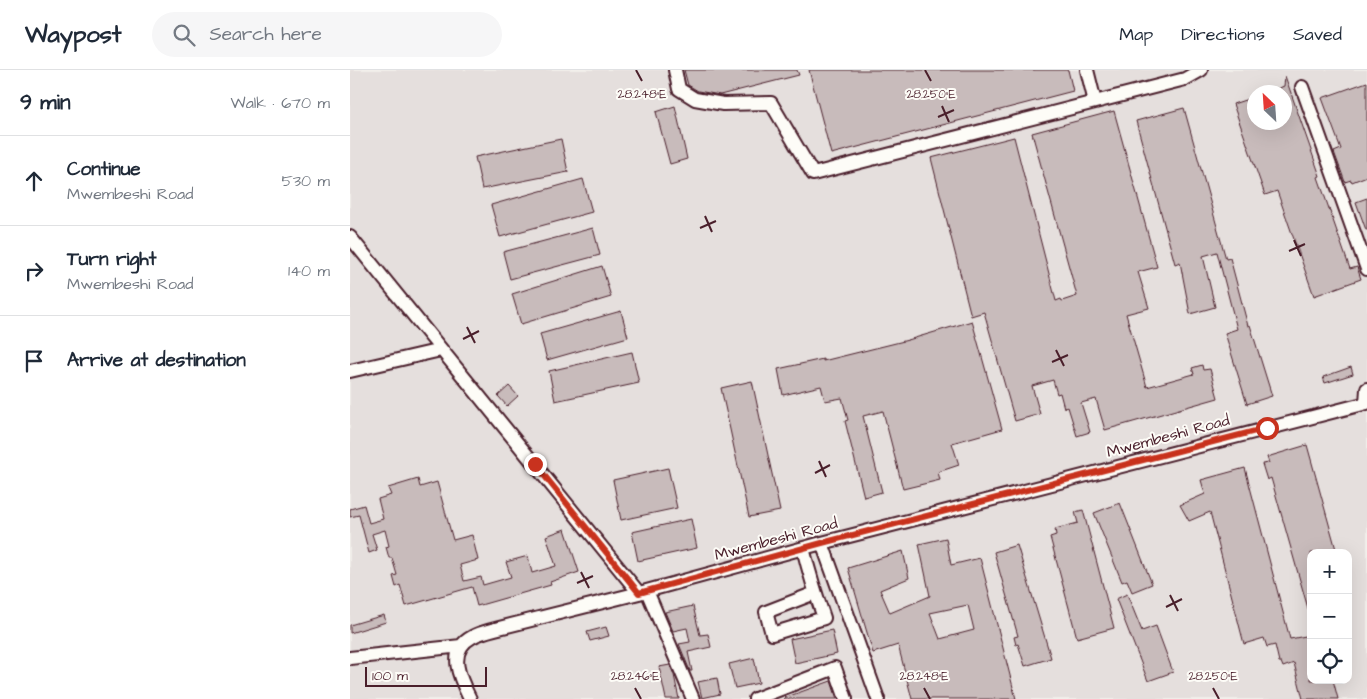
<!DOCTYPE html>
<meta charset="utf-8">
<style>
body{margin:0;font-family:"Architects Daughter",sans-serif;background:#f6f6f7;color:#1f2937}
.controls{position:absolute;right:15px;bottom:15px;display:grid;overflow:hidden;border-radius:10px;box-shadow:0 5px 20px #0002}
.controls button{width:45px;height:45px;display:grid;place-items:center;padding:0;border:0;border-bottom:1px solid #e0e1e3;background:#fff;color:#1f2937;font:25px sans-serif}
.compass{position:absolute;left:897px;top:15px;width:45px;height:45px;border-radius:50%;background:#fff;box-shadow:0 5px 20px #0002;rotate:335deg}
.scale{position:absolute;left:15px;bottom:12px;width:122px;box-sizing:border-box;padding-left:5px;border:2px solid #4a1f2b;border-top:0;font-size:14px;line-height:18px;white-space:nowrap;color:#4a1f2b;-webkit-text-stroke:4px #fdfcf7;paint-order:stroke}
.stop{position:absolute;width:15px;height:15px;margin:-11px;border:4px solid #c8321e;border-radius:50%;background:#fff}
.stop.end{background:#c8321e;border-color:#fff;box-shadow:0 1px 5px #0008}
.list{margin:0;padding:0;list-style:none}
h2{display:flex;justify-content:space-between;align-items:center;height:65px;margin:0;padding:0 20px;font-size:21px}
h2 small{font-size:16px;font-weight:400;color:#747a83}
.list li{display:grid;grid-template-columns:32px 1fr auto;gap:15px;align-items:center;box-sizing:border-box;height:90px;padding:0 20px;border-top:1px solid #e0e1e3}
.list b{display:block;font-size:19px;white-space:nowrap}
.list p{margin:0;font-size:16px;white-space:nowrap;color:#747a83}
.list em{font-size:16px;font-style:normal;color:#747a83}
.icon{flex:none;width:28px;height:28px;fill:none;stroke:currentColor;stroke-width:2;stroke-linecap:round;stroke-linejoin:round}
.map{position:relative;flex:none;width:1017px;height:629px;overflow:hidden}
header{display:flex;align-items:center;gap:30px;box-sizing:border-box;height:70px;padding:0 25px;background:#fff;border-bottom:1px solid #e0e1e3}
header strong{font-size:24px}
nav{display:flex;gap:28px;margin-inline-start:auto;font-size:18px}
.search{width:350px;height:45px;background:#f6f6f7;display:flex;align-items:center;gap:12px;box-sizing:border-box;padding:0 18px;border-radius:28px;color:#747a83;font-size:19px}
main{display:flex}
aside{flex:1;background:#fff}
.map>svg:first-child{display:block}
.built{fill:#e5dfdd;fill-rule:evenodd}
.building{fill:#c8bbbb;stroke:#4a1f2b;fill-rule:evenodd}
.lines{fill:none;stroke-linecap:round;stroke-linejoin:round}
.minor-casing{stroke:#4a1f2b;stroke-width:16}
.minor{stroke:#fdfcf7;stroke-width:12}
.route{stroke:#c8321e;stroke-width:6}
.ticks{fill:none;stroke:#4a1f2b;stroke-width:2}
.labels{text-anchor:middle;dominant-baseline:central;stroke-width:4;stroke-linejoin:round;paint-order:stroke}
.street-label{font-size:16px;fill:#4a1f2b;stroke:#fdfcf7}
.ticks-label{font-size:12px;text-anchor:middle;fill:#4a1f2b;stroke:#fdfcf7;stroke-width:4;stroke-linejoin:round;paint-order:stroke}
</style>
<header>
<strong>Waypost</strong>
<div class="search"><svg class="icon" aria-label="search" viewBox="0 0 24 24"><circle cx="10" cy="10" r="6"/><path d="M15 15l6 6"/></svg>Search here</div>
<nav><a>Map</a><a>Directions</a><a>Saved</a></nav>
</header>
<main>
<aside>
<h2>9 min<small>Walk · 670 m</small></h2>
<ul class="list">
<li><svg class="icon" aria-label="ahead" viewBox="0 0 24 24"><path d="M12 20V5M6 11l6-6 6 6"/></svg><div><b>Continue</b><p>Mwembeshi Road</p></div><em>530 m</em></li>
<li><svg class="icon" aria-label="right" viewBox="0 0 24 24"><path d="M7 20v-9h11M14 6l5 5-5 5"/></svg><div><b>Turn right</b><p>Mwembeshi Road</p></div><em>140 m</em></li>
<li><svg class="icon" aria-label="arrive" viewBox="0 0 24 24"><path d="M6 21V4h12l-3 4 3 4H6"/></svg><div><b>Arrive at destination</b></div></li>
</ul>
</aside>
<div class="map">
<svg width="1017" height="629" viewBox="0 0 1017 629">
<rect width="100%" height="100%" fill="#f2efeb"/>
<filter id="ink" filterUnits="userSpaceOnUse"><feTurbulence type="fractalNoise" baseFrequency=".02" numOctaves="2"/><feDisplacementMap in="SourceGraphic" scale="10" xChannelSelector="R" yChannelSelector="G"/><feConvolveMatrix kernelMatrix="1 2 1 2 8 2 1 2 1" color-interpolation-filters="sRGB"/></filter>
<g filter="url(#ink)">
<path class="built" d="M0 0H1017V629H0ZM904 22H934V52H904ZM961 483H998V610H961Z"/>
<path class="building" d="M334 0H447L449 5 370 25 348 21 338 15Z
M459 0H718L723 21 481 84Z
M935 6 970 106 968 107 1000 199 1007 197 1011 209 964 226 927 121 915 125 883 34 904 27V52H934V22H920L934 16Z
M1017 12V106L1002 112 1001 110 995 112 984 82 991 79 972 28Z
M325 36 337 89 320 94 306 42Z
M834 38 876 189 880 188 898 256 900 255 922 326 897 334 875 263 887 259 867 182 853 186 865 237 840 244 830 192 825 194 786 51Z
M764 41 807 197 788 202 799 238 776 244 797 317 844 304 842 298 852 295 853 300 860 299 868 328 755 360 746 329 731 333 740 362 727 366 718 337 714 338 710 323 707 324 703 310 682 316 690 344 665 351 634 242 621 246 581 88 664 67 706 231 711 229 712 231 727 226 682 63Z
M211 69 218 102 132 119 125 87Z
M233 109 242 142 150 167 141 135Z
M1017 128V160H1016L1006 132Z
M243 158 250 185 160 209 153 182Z
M252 196 261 227 171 254 162 224Z
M271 241 278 267 197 290 190 264Z
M622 251 652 359 602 373 609 395 588 402 590 410 553 419 533 341 513 346 532 422 514 427 495 351 498 350 492 328 475 331 471 316 433 325 428 299 473 289V291L558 270Z
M282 282 289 313 205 331 199 301Z
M1001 297 1003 304 975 313 973 307Z
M402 311 430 441 399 447 371 318Z
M159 316 168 326 157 336 148 326Z
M957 375 987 483H961V542H959L921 408 917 410 912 394 919 393 917 387Z
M318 398 327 438 271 450 263 410Z
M895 398 940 569 961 565V610H983L988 629H953L944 593 933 597 931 592H929L925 575 917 577 914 568 894 574 860 442 839 451 830 435 855 424 851 410Z
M68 409 70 417 87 412 103 470 122 465 128 490 110 495 114 511 131 507 133 515 161 507 156 492 178 486 182 503 206 496 196 466 215 459 229 502 200 512 201 515 127 536 122 517 56 536 50 515 46 517 43 506 47 505 42 488H39L36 477 39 476 35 460 22 464 27 480 19 483 9 445 0 447V439L14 435 19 453 33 449 28 429 41 425 38 418Z
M770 433 802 514 782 522 777 510 772 512 744 443Z
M733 440 764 558 727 568 700 467 706 465 705 459 728 453 725 442Z
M341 449 347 478 288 491 282 462Z
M596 468 601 495 630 488 666 629H562L548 575 523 583 498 498 553 481 559 508 530 520 540 543 580 526 569 474ZM618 535 624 560 590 569 580 543Z
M667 475 701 588 675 596 668 574 666 575 664 567 668 566 644 482Z
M777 524 792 561 806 556 823 602 798 611 766 529Z
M343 536 350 565 358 564 361 577 338 582 342 601H340L329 574 340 572 337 558 323 561 315 542Z
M34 545 36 552 0 563V555Z
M256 557 259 566 240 571 237 562Z
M482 560 487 584 445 593 440 569Z
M404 588 409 613 385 618 379 594Z
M320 595 324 605 329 629H316L309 597Z
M367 608 370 624 352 628 348 612Z
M481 611 487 629H434V628Z"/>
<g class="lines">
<g class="minor-casing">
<path id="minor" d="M325 0 329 19 345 29 373 34 421 33 463 104 835 9 851 0
M737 0 745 32
M952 17 1017 199
M0 167 289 523
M0 301 91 280
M1016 333 1017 319
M472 473 528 629
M453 478C459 502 466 525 474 548L422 564 416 542 465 523
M297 521 343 629
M0 588 111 576
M120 629C110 609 96 581 122 567 129 563 137 561 145 559L289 523 472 473 1017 333
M405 629 485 598 496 629"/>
</g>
<use href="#minor" class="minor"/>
</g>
</g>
<g class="lines" filter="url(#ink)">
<path class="route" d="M185 394 289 523 472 473 917 358"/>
</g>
<path class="ticks" d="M286 0 292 11M575 0 581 11M592 36 599 52M588 47 604 40M355 146 362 162M350 158 366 151M944 170 951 186M939 181 955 174M117 257 125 273M113 269 129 261M706 280 714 296M702 292 718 285M469 391 476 407M465 403 480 395M231 502 239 518M227 513 243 506M820 525 828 541M816 537 832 529M285 618 291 629M574 618 580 629M863 618 869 629"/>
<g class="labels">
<g class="street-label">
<text transform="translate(818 366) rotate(-15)">Mwembeshi Road</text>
<text transform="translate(426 469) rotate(-15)">Mwembeshi Road</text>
</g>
</g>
<g class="ticks-label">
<text x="292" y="28">28.248°E</text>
<text x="581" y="28">28.250°E</text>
<text x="285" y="610">28.246°E</text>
<text x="574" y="610">28.248°E</text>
<text x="863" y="610">28.250°E</text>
</g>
</svg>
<div class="controls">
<button>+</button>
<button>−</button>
<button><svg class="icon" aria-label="locate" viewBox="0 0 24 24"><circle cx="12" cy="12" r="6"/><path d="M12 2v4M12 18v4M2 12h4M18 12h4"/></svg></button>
</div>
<svg class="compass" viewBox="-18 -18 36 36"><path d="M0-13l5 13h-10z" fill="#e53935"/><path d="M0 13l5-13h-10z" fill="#747a83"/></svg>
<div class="scale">100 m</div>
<div class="stop" style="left:917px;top:358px"></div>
<div class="stop end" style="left:185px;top:394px"></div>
</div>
</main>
